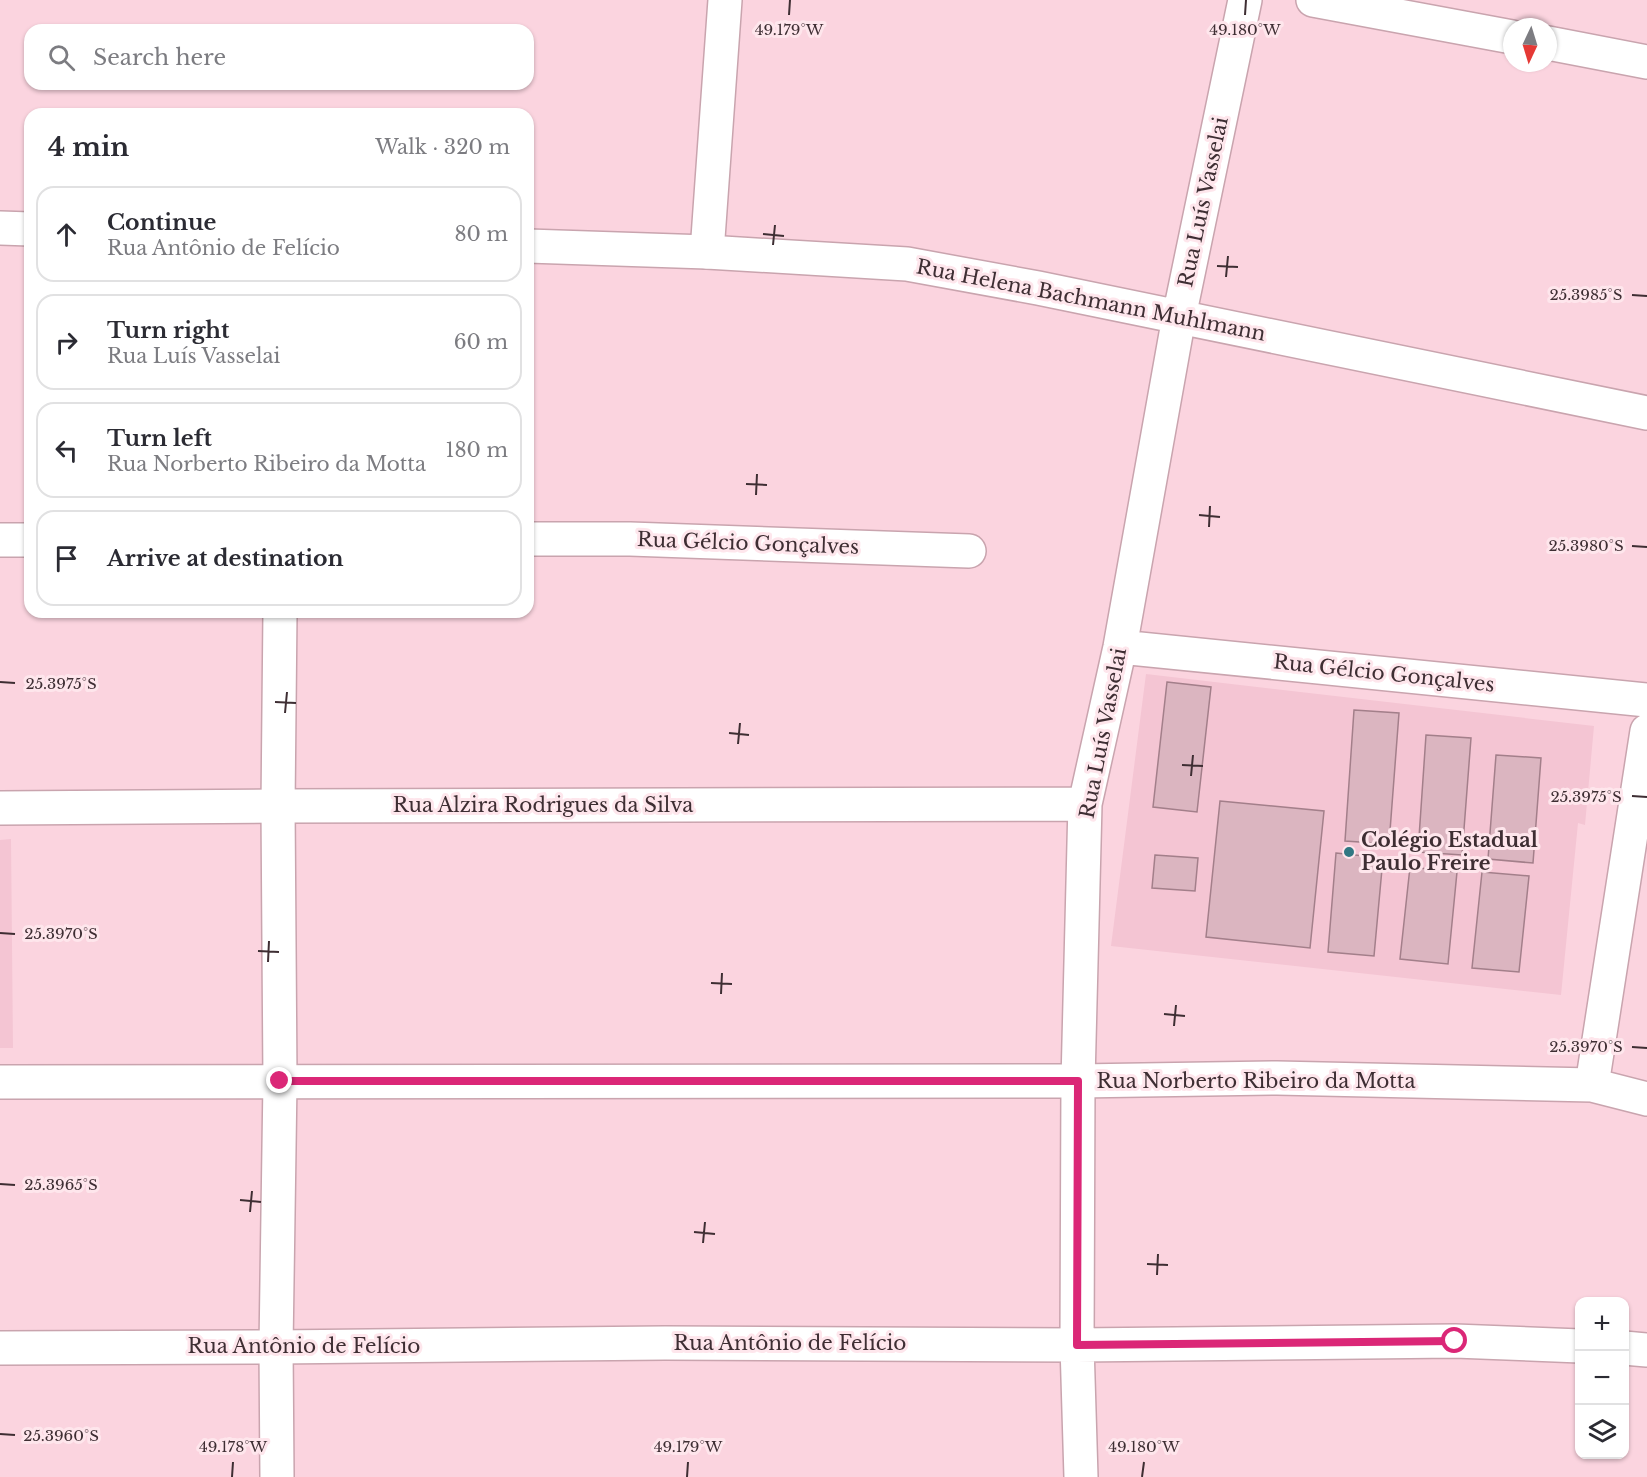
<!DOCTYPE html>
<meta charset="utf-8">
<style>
body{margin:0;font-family:"Libre Baskerville",serif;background:#f7f7f7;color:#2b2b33}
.controls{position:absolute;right:18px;bottom:18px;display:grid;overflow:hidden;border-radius:12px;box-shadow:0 2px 4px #0004}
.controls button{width:54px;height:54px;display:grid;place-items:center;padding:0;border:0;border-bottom:2px solid #e1e1e2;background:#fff;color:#2b2b33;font:30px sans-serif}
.compass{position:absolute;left:1503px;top:18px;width:54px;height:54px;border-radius:50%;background:#fff;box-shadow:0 2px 4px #0004;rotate:184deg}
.stop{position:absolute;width:18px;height:18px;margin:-14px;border:4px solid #db2777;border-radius:50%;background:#fff}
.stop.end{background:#db2777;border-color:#fff;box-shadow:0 2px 6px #0008}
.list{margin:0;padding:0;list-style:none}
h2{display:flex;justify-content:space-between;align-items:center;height:78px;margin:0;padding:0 24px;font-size:26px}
h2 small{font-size:20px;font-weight:400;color:#7c7c81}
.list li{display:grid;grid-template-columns:39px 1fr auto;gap:18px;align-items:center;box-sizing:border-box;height:96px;margin:0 12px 12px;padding:0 12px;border:2px solid #e1e1e2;border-radius:18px}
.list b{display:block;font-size:22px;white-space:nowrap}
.list p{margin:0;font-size:20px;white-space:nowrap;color:#7c7c81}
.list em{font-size:20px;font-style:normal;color:#7c7c81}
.icon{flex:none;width:33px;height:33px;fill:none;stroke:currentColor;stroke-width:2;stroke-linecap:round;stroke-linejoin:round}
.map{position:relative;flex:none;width:1647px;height:1477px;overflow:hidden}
.search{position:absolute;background:#fff;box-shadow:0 2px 4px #0004;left:24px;top:24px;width:510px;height:66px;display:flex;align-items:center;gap:15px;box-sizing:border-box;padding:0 21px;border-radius:18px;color:#7c7c81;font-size:22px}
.panel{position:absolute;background:#fff;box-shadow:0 2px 4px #0004;left:24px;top:108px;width:510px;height:510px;border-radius:18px}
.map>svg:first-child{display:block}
.built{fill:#f4c5d3}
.building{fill:#dbb5c0;stroke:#a37f8a;stroke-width:1.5}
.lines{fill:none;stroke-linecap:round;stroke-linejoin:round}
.minor-casing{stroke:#c9a4ae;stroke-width:36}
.tertiary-casing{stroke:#c9a4ae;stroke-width:36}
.minor{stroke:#fff;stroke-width:33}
.tertiary{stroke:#fff;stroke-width:33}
.route{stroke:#db2777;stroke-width:8}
.ticks{fill:none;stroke:#3e2e33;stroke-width:2}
.poi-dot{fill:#317883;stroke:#fee6ec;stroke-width:2}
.labels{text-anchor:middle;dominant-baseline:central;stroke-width:6;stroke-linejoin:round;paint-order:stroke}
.street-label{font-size:20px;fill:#3e2e33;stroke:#fee6ec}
.poi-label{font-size:20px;font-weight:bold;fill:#3e2e33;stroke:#fee6ec;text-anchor:start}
.ticks-label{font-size:15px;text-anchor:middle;fill:#3e2e33;stroke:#fee6ec;stroke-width:6;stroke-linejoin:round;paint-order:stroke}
</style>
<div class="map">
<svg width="1647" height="1477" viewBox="0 0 1647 1477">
<rect width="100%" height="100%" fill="#fbd4df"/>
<path class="built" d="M1146 674 1594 726 1585 825 1578 823 1561 995 1111 946Z
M11 839 13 1048H0V840Z"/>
<path class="building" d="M1167 682 1211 687 1197 812 1153 807Z
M1354 710 1399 713 1389 844 1345 841Z
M1426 735 1471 738 1462 855 1418 852Z
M1496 755 1541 758 1533 863 1488 859Z
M1220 801 1324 811 1310 948 1206 937Z
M1336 853 1383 858 1374 956 1328 952Z
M1155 855 1198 858 1195 891 1152 888Z
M1410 867 1457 872 1448 964 1400 959Z
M1482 872 1529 876 1519 972 1472 968Z"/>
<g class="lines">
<g class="minor-casing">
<path id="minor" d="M1313 0 1512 37
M1548 43 1647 62
M707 252 907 264 1038 288 1647 413
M528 539H630L969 551
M0 540H30
M1120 647 1647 700
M0 808 278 806 1085 804
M0 1082 1078 1081 1277 1078 1592 1085 1647 1099
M1592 1085 1647 731
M0 1348 276 1347 665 1343 1077 1345 1455 1341 1580 1346
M1624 1348 1647 1350
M1081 1477 1077 1345 1078 1081 1085 804 1120 647 1179 317 1245 0"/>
</g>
<g class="tertiary-casing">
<path id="tertiary" d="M0 228 30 229
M528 246 707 252 725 0
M277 1477 276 1347 280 1081 278 806 280 612"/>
</g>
<use href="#minor" class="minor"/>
<use href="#tertiary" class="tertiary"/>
</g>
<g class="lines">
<path class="route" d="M280 1081H1078L1077 1345 1455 1341"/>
</g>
<path class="ticks" d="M789 15 790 0M1245 15 1246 0M763 234 784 236M773 245 775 225M1217 266 1238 267M1226 277 1228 256M1632 295 1647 296M746 484 767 485M756 495 757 474M1199 515 1220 517M1209 527 1210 506M1632 546 1647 547M0 682 15 683M275 702 296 703M285 713 287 692M729 733 749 735M738 744 740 723M1182 765 1203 766M1191 776 1193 755M1632 796 1647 797M0 933 15 934M258 951 279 952M268 962 269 941M711 983 732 984M721 994 722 973M1164 1014 1185 1016M1174 1026 1176 1005M1632 1047 1647 1048M0 1184 15 1185M240 1200 261 1202M250 1212 252 1191M694 1232 715 1234M703 1243 705 1222M1147 1264 1168 1265M1157 1275 1158 1254M0 1434 15 1435M232 1477 233 1462M687 1477 688 1462M1142 1477 1144 1462"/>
<circle class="poi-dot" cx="1349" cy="852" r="6"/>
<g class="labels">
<g class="street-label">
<text transform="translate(1203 202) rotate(-78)">Rua Luís Vasselai</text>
<text transform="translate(1091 300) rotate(11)">Rua Helena Bachmann Muhlmann</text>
<text transform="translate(748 543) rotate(2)">Rua Gélcio Gonçalves</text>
<text transform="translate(1384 673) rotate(6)">Rua Gélcio Gonçalves</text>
<text transform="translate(1103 733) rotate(-79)">Rua Luís Vasselai</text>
<text x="543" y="805">Rua Alzira Rodrigues da Silva</text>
<text x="1256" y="1081">Rua Norberto Ribeiro da Motta</text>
<text x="790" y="1343">Rua Antônio de Felício</text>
<text x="304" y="1346">Rua Antônio de Felício</text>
</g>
<g class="poi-label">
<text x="1361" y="840">Colégio Estadual<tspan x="1361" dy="23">Paulo Freire</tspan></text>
</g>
</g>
<g class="ticks-label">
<text x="789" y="35">49.179°W</text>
<text x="1245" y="35">49.180°W</text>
<text x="1586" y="300">25.3985°S</text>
<text x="1586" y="551">25.3980°S</text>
<text x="61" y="689">25.3975°S</text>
<text x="1586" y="802">25.3975°S</text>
<text x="61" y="939">25.3970°S</text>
<text x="1586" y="1052">25.3970°S</text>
<text x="61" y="1190">25.3965°S</text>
<text x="61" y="1441">25.3960°S</text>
<text x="233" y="1452">49.178°W</text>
<text x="688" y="1452">49.179°W</text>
<text x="1144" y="1452">49.180°W</text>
</g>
</svg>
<div class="controls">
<button>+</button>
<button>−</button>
<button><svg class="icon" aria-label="layers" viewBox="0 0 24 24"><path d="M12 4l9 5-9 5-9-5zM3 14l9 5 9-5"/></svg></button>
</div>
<svg class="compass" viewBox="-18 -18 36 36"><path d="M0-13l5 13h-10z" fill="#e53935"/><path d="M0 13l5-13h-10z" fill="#7c7c81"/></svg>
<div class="stop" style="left:1455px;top:1341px"></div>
<div class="stop end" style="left:280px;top:1081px"></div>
<div class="search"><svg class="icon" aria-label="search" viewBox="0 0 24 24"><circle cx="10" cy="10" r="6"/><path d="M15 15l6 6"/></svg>Search here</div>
<section class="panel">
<h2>4 min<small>Walk · 320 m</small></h2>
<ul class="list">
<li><svg class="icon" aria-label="ahead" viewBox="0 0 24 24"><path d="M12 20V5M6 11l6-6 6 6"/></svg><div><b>Continue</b><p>Rua Antônio de Felício</p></div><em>80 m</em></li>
<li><svg class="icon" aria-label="right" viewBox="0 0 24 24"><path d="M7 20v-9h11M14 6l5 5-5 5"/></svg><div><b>Turn right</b><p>Rua Luís Vasselai</p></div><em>60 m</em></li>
<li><svg class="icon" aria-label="left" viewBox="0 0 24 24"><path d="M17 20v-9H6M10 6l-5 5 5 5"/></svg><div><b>Turn left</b><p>Rua Norberto Ribeiro da Motta</p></div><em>180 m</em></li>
<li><svg class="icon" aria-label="arrive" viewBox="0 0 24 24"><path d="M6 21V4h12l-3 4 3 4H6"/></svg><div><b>Arrive at destination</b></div></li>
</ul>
</section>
</div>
